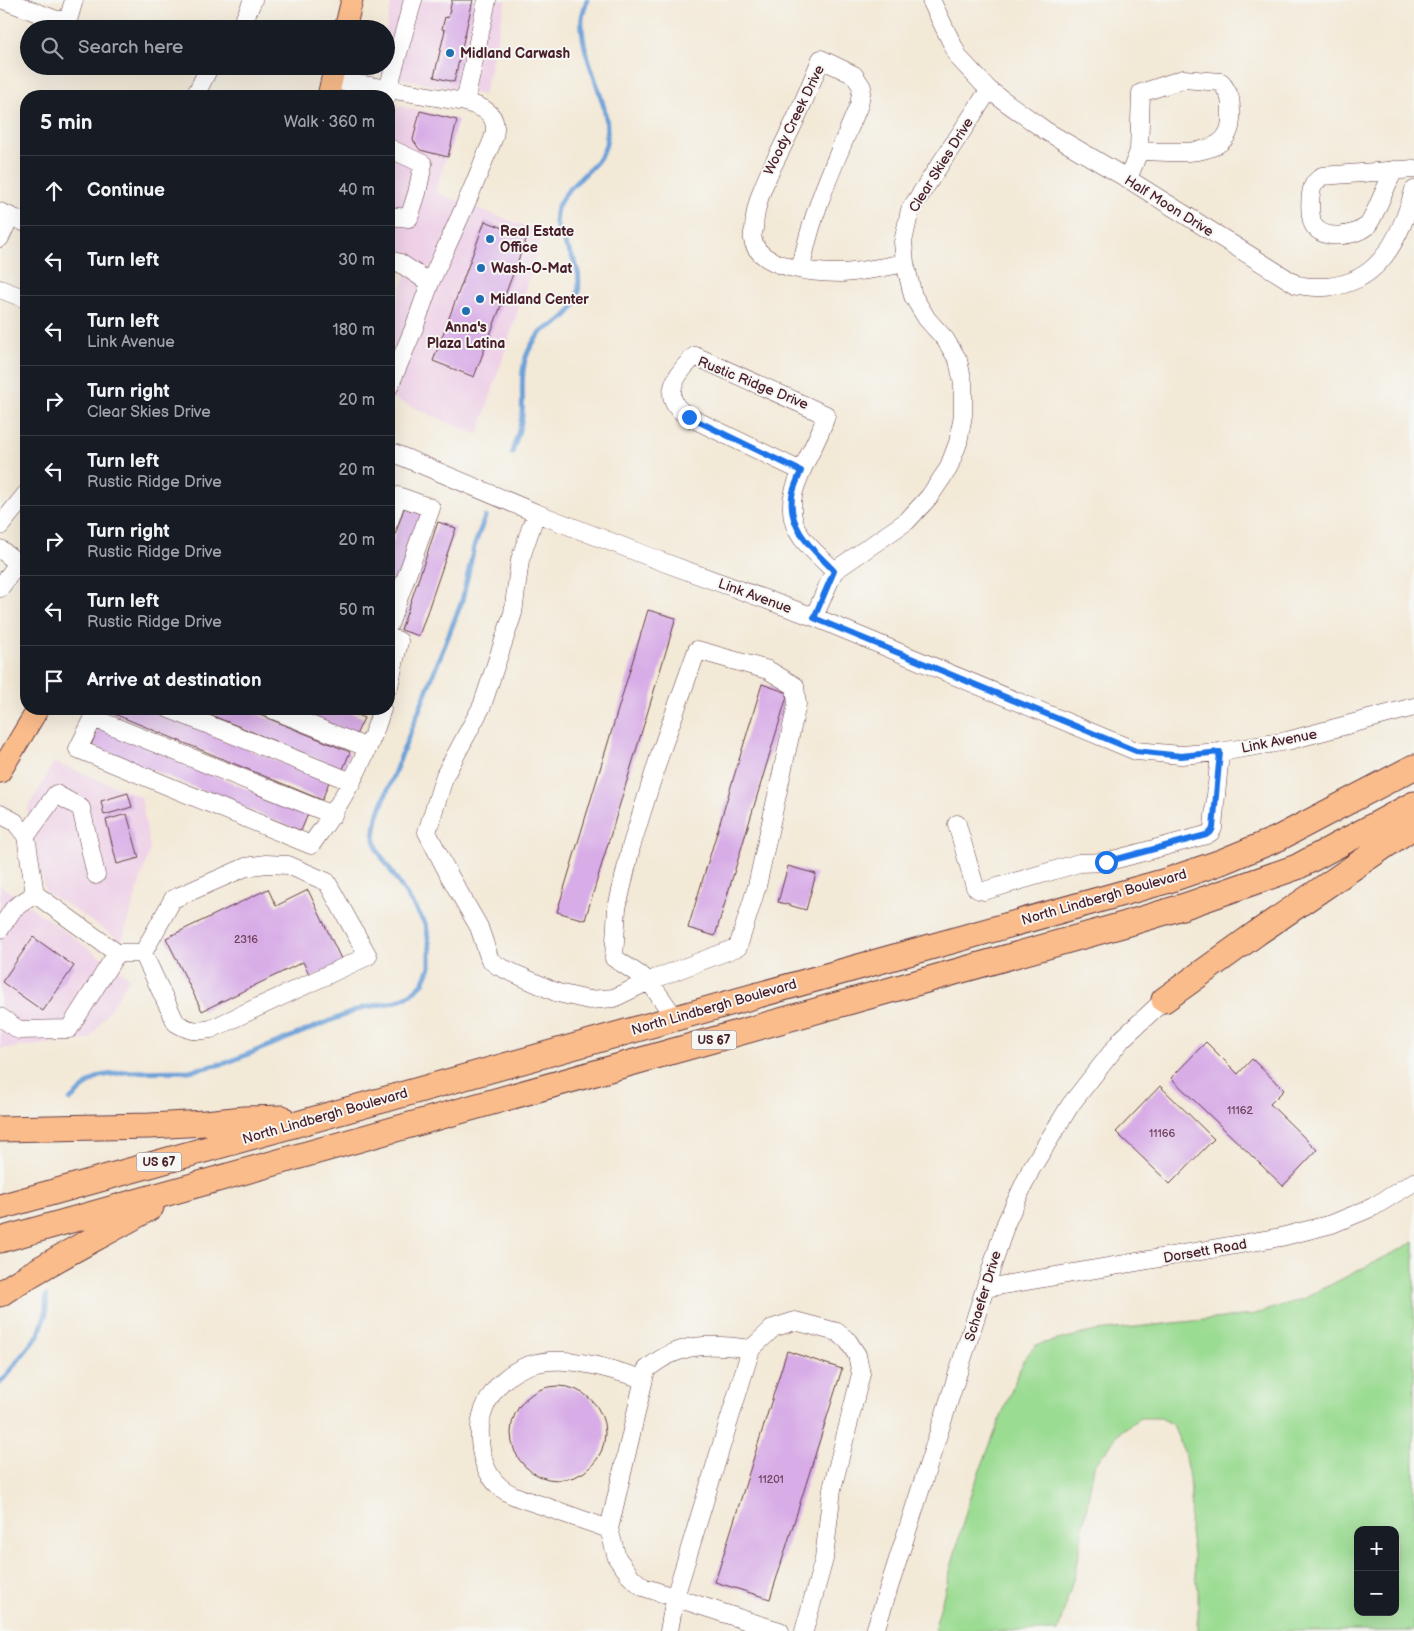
<!DOCTYPE html>
<meta charset="utf-8">
<style>
body{margin:0;font-family:"Balsamiq Sans",sans-serif;background:#20242c;color:#f1f3f6}
.controls{position:absolute;right:15px;bottom:15px;display:grid;overflow:hidden;border-radius:10px;box-shadow:0 5px 20px #0002}
.controls button{width:45px;height:45px;display:grid;place-items:center;padding:0;border:0;border-bottom:1px solid #363941;background:#171b24;color:#f1f3f6;font:25px sans-serif}
.stop{position:absolute;width:15px;height:15px;margin:-11px;border:4px solid #1a73e8;border-radius:50%;background:#fff}
.stop.end{background:#1a73e8;border-color:#fff;box-shadow:0 1px 5px #0008}
.list{margin:0;padding:0;list-style:none}
h2{display:flex;justify-content:space-between;align-items:center;height:65px;margin:0;padding:0 20px;font-size:21px}
h2 small{font-size:16px;font-weight:400;color:#9ea1a6}
.list li{display:grid;grid-template-columns:32px 1fr auto;gap:15px;align-items:center;box-sizing:border-box;height:70px;padding:0 20px;border-top:1px solid #363941}
.list b{display:block;font-size:19px;white-space:nowrap}
.list p{margin:0;font-size:16px;white-space:nowrap;color:#9ea1a6}
.list em{font-size:16px;font-style:normal;color:#9ea1a6}
.icon{flex:none;width:28px;height:28px;fill:none;stroke:currentColor;stroke-width:2;stroke-linecap:round;stroke-linejoin:round}
.map{position:relative;flex:none;width:1414px;height:1631px;overflow:hidden}
.search{position:absolute;background:#171b24;box-shadow:0 5px 20px #0002;left:20px;top:20px;width:375px;height:55px;display:flex;align-items:center;gap:12px;box-sizing:border-box;padding:0 18px;border-radius:28px;color:#9ea1a6;font-size:19px}
.panel{position:absolute;background:#171b24;box-shadow:0 5px 20px #0002;left:20px;top:90px;width:375px;height:625px;border-radius:20px}
.map>svg:first-child{display:block}
.built{fill:#eed0e7}
.green{fill:#9bdc93;stroke:#727e5f;fill-rule:evenodd}
.lines{fill:none;stroke-linecap:round;stroke-linejoin:round}
.stream{stroke:#6ca0d8;stroke-width:5}
.building{fill:#d8ade7}
.minor-casing{stroke:#633d45;stroke-width:19}
.major-casing{stroke:#633d45;stroke-width:23}
.highway-casing{stroke:#633d45;stroke-width:27}
.minor{stroke:#fff;stroke-width:18}
.major{stroke:#fabc8b;stroke-width:21}
.highway{stroke:#fabc8b;stroke-width:25}
.route{stroke:#1a73e8;stroke-width:6}
.poi-dot{fill:#1f6fb2;stroke:#f6f6f2;stroke-width:2}
.labels{text-anchor:middle;dominant-baseline:central;stroke-width:4;stroke-linejoin:round;paint-order:stroke}
.number-label{font-size:11px;fill:#6e425a}
.shield{fill:#f6f6f2;stroke:#7e6067;stroke-width:1}
.shield-label{font-size:12px;font-weight:bold;fill:#4a1f2b}
.poi-label{font-size:14px;font-weight:bold;fill:#4a1f2b;stroke:#f6f6f2;text-anchor:start}
.street-label{font-size:14px;fill:#4a1f2b;stroke:#f6f6f2}
</style>
<div class="map">
<svg width="1414" height="1631" viewBox="0 0 1414 1631">
<rect width="100%" height="100%" fill="#f6f6f2"/>
<filter id="ink" filterUnits="userSpaceOnUse"><feTurbulence type="fractalNoise" baseFrequency=".02" numOctaves="2"/><feDisplacementMap in="SourceGraphic" scale="10" xChannelSelector="R" yChannelSelector="G"/><feConvolveMatrix kernelMatrix="1 2 1 2 8 2 1 2 1" color-interpolation-filters="sRGB"/></filter>
<filter id="wash" filterUnits="userSpaceOnUse"><feTurbulence type="fractalNoise" baseFrequency=".0096" numOctaves="4" result="noise"/><feDisplacementMap in="SourceGraphic" scale="20" xChannelSelector="R" yChannelSelector="G"/><feGaussianBlur stdDeviation="1.12" result="paint"/><feColorMatrix in="noise" values="0 0 0 0 0 0 0 0 0 0 0 0 0 0 0 0 0 1.4 0 .05"/><feComposite in="paint" operator="in"/></filter>
<g filter="url(#wash)">
<rect width="100%" height="100%" fill="#f3e9d7"/>
<path class="built" d="M392 0H506L484 95 376 73 377 66H386V29Z
M395 105 458 120 435 192 543 233 478 435 389 397V321L413 256 389 249V106Z
M54 762 141 797 150 849 122 941 45 891 27 810Z
M0 885 130 978 90 1039 0 1049Z"/>
<path class="green" d="M1414 1242V1631H1198V1590L1190 1532 1191 1489 1184 1452 1173 1425 1161 1418H1140L1121 1431 1094 1466 1075 1572 1058 1631H934L971 1493 1024 1359 1036 1345 1096 1331 1252 1315 1305 1298ZM1358 1530H1395V1612H1358Z"/>
<g class="lines">
<path class="stream" d="M512 453C515 441 521 428 522 416 524 392 518 368 531 346 534 341 538 335 543 331 546 328 552 326 556 324 566 317 576 307 578 294 579 286 580 277 577 268 571 247 548 229 558 206 569 181 600 169 606 144 614 104 579 60 582 18 583 12 585 6 587 0
M70 1100 89 1083 100 1076 125 1072 189 1071 226 1063 362 1008 395 1002 410 995 423 983 430 967V949L426 925 378 851 374 837 377 817 462 601 474 547 485 517
M0 1383 39 1334 46 1313V1296"/>
</g>
<g id="blocks">
<path class="building" d="M452 0H473L454 82 434 77 445 30 442 29 445 17 448 18Z
M420 111 457 120 448 157 420 150 413 140Z
M485 221 527 237 474 377 433 361Z
M404 508 422 514 389 611V553Z
M438 522 456 528 419 636 401 630Z
M648 610 676 618 585 920 557 912Z
M762 684 788 693 715 936 688 928Z
M114 709H150L329 782 322 800 112 713Z
M196 709H245L350 752 343 769Z
M294 709H342L364 718 356 735Z
M98 728 308 814 301 831 91 745Z
M128 793 132 807 104 815 101 801Z
M127 814 139 858 117 864 106 820Z
M788 866 816 874 806 910 778 902Z
M268 889 276 906 308 890 343 963 311 978 303 962 202 1011 166 938Z
M33 937 74 966 43 1011 2 982Z
M1206 1042 1238 1074 1252 1059 1284 1090 1270 1104 1317 1150 1283 1186 1171 1078Z
M1160 1086 1214 1139 1170 1184 1116 1132Z
M787 1351 842 1369 770 1599 715 1582Z
M511 1433a47 47 0 1 1 94 0a47 47 0 1 1-94 0Z"/>
</g>
</g>
<g filter="url(#ink)">
<use href="#blocks" fill-opacity="0" stroke="#633d45" stroke-width="1"/>
<g class="lines">
<g class="minor-casing">
<path id="minor" d="M4 0 59 21 69 17 74 0
M413 0 388 89 465 102 487 0
M931 0 959 58 989 90 1046 131 1128 179 1297 285C1369 298 1397 251 1414 190
M237 29 244 20 253 0
M332 80 388 89 387 96
M195 96 210 66
M389 148 423 164 417 193 409 218 389 216
M1394 170C1389 179 1372 222 1367 226 1354 236 1325 241 1314 226 1309 218 1309 192 1314 184 1316 181 1320 178 1322 176L1414 169
M1128 179 1139 151C1169 151 1230 162 1231 119 1231 99 1232 98 1221 82L1183 79 1141 93 1139 151
M0 212 26 223
M0 238 10 217
M389 260 400 263 430 283 414 328 389 387
M801 269C811 212 837 158 859 105L862 87 854 75 821 59C811 84 801 109 789 133 774 165 755 193 754 229 753 232 752 237 753 240 759 269 817 273 841 273 862 272 884 267 905 263
M430 283C448 242 468 202 484 160 488 150 496 137 495 127 494 110 478 106 465 102
M0 289 26 299
M389 451 536 513 663 562 814 617 1136 751 1181 755 1220 752 1287 741 1414 707
M801 471 689 417C685 414 679 410 676 406 664 388 683 367 695 356L826 415C817 453 772 498 802 538 811 550 824 560 834 571
M536 513 520 560 513 613 482 706 445 775 427 832 449 875 479 927 490 960 498 966 558 993 589 1000 614 998 649 981 738 947 757 886 797 704 795 686 768 670 697 650 661 751 631 847 617 908 614 958 649 981 675 1018
M389 522 398 496 431 508 389 625
M0 526 26 494
M0 549 22 566 26 567
M0 588 18 563
M814 617 834 571 907 521 929 497 948 469 958 443 963 415V383L958 360 945 339 927 319 913 296 905 263 903 242 910 210 989 90
M389 637 399 641 389 686
M98 709 78 749 311 845C342 803 367 759 382 709
M169 709 352 782
M271 709 368 748
M93 718 333 815
M0 814 15 822 26 836 35 894 117 953H143
M957 824 975 887 979 890 984 891 1079 863 1106 862 1206 835 1211 832 1213 828 1220 752
M26 836 56 794 81 808 96 875
M266 864 288 865 327 882 368 956 211 1029C195 1032 190 1031 176 1023L143 953 173 899 246 867Z
M0 929 14 908 35 894
M0 1017 19 1030 69 1029 117 953
M986 1288 1281 1237 1332 1224 1373 1207 1414 1182
M751 1349C712 1343 678 1342 646 1370L609 1529 617 1558 632 1578 643 1587 757 1624 755 1631
M609 1529C587 1521 565 1514 544 1506 529 1501 511 1497 499 1486 483 1471 479 1448 480 1427 481 1411 488 1398 498 1386 537 1342 597 1366 644 1379
M757 1624 780 1631
M669 1631 675 1597 751 1349 773 1328 795 1321 837 1332 848 1341 857 1355 861 1374 832 1489 824 1559 804 1631
M875 1631 1006 1223 1031 1169 1071 1104 1122 1039 1164 1000"/>
</g>
<g class="major-casing">
<path id="major" d="M345 29 352 0
M328 96 335 66
M0 772 38 709"/>
</g>
<g class="highway-casing">
<path id="highway" d="M1164 1000 1257 933 1414 826
M0 1129 150 1126 205 1123 244 1119 282 1118
M0 1207 1166 881 1221 862 1277 839 1414 767
M0 1240 1126 924 1185 906 1297 867 1414 804
M0 1294C48 1261 101 1237 151 1207"/>
</g>
<use href="#minor" class="minor"/>
<use href="#major" class="major"/>
<use href="#highway" class="highway"/>
</g>
</g>
<g class="lines" filter="url(#ink)">
<path class="route" d="M689 417 801 471C798 479 793 488 792 497 788 530 814 550 834 571L814 618 1136 751 1181 756 1220 752 1213 828 1211 832 1206 835 1106 862"/>
</g>
<g class="poi-dot">
<circle cx="450" cy="53" r="5"/>
<circle cx="490" cy="239" r="5"/>
<circle cx="481" cy="268" r="5"/>
<circle cx="480" cy="299" r="5"/>
<circle cx="466" cy="311" r="5"/>
</g>
<g class="labels">
<g class="number-label">
<text x="246" y="939">2316</text>
<text x="1240" y="1110">11162</text>
<text x="1162" y="1133">11166</text>
<text x="771" y="1479">11201</text>
</g>
<g class="shield">
<rect x="691.5" y="1030.5" width="45" height="19" rx="4"/>
<rect x="136.5" y="1152.5" width="45" height="19" rx="4"/>
</g>
<g class="shield-label">
<text x="714" y="1040">US 67</text>
<text x="159" y="1162">US 67</text>
</g>
<g class="poi-label">
<text x="460" y="53">Midland Carwash</text>
<text x="500" y="231">Real Estate<tspan x="500" dy="16">Office</tspan></text>
<text x="491" y="268">Wash-O-Mat</text>
<text x="490" y="299">Midland Center</text>
<text x="466" y="327" text-anchor="middle">Anna's<tspan x="466" dy="16">Plaza Latina</tspan></text>
</g>
<g class="street-label">
<text transform="translate(794 120) rotate(-64)">Woody Creek Drive</text>
<text transform="translate(941 165) rotate(-58)">Clear Skies Drive</text>
<text transform="translate(1169 206) rotate(32)">Half Moon Drive</text>
<text transform="translate(753 383) rotate(22)">Rustic Ridge Drive</text>
<text transform="translate(755 596) rotate(20)">Link Avenue</text>
<text transform="translate(1279 741) rotate(-11)">Link Avenue</text>
<text transform="translate(1104 897) rotate(-16)">North Lindbergh Boulevard</text>
<text transform="translate(714 1007) rotate(-16)">North Lindbergh Boulevard</text>
<text transform="translate(325 1116) rotate(-16)">North Lindbergh Boulevard</text>
<text transform="translate(1205 1251) rotate(-10)">Dorsett Road</text>
<text transform="translate(983 1296) rotate(-73)">Schaefer Drive</text>
</g>
</g>
</svg>
<div class="controls">
<button>+</button>
<button>−</button>
</div>
<div class="stop" style="left:1106px;top:862px"></div>
<div class="stop end" style="left:689px;top:417px"></div>
<div class="search"><svg class="icon" aria-label="search" viewBox="0 0 24 24"><circle cx="10" cy="10" r="6"/><path d="M15 15l6 6"/></svg>Search here</div>
<section class="panel">
<h2>5 min<small>Walk · 360 m</small></h2>
<ul class="list">
<li><svg class="icon" aria-label="ahead" viewBox="0 0 24 24"><path d="M12 20V5M6 11l6-6 6 6"/></svg><div><b>Continue</b></div><em>40 m</em></li>
<li><svg class="icon" aria-label="left" viewBox="0 0 24 24"><path d="M17 20v-9H6M10 6l-5 5 5 5"/></svg><div><b>Turn left</b></div><em>30 m</em></li>
<li><svg class="icon" aria-label="left" viewBox="0 0 24 24"><path d="M17 20v-9H6M10 6l-5 5 5 5"/></svg><div><b>Turn left</b><p>Link Avenue</p></div><em>180 m</em></li>
<li><svg class="icon" aria-label="right" viewBox="0 0 24 24"><path d="M7 20v-9h11M14 6l5 5-5 5"/></svg><div><b>Turn right</b><p>Clear Skies Drive</p></div><em>20 m</em></li>
<li><svg class="icon" aria-label="left" viewBox="0 0 24 24"><path d="M17 20v-9H6M10 6l-5 5 5 5"/></svg><div><b>Turn left</b><p>Rustic Ridge Drive</p></div><em>20 m</em></li>
<li><svg class="icon" aria-label="right" viewBox="0 0 24 24"><path d="M7 20v-9h11M14 6l5 5-5 5"/></svg><div><b>Turn right</b><p>Rustic Ridge Drive</p></div><em>20 m</em></li>
<li><svg class="icon" aria-label="left" viewBox="0 0 24 24"><path d="M17 20v-9H6M10 6l-5 5 5 5"/></svg><div><b>Turn left</b><p>Rustic Ridge Drive</p></div><em>50 m</em></li>
<li><svg class="icon" aria-label="arrive" viewBox="0 0 24 24"><path d="M6 21V4h12l-3 4 3 4H6"/></svg><div><b>Arrive at destination</b></div></li>
</ul>
</section>
</div>
